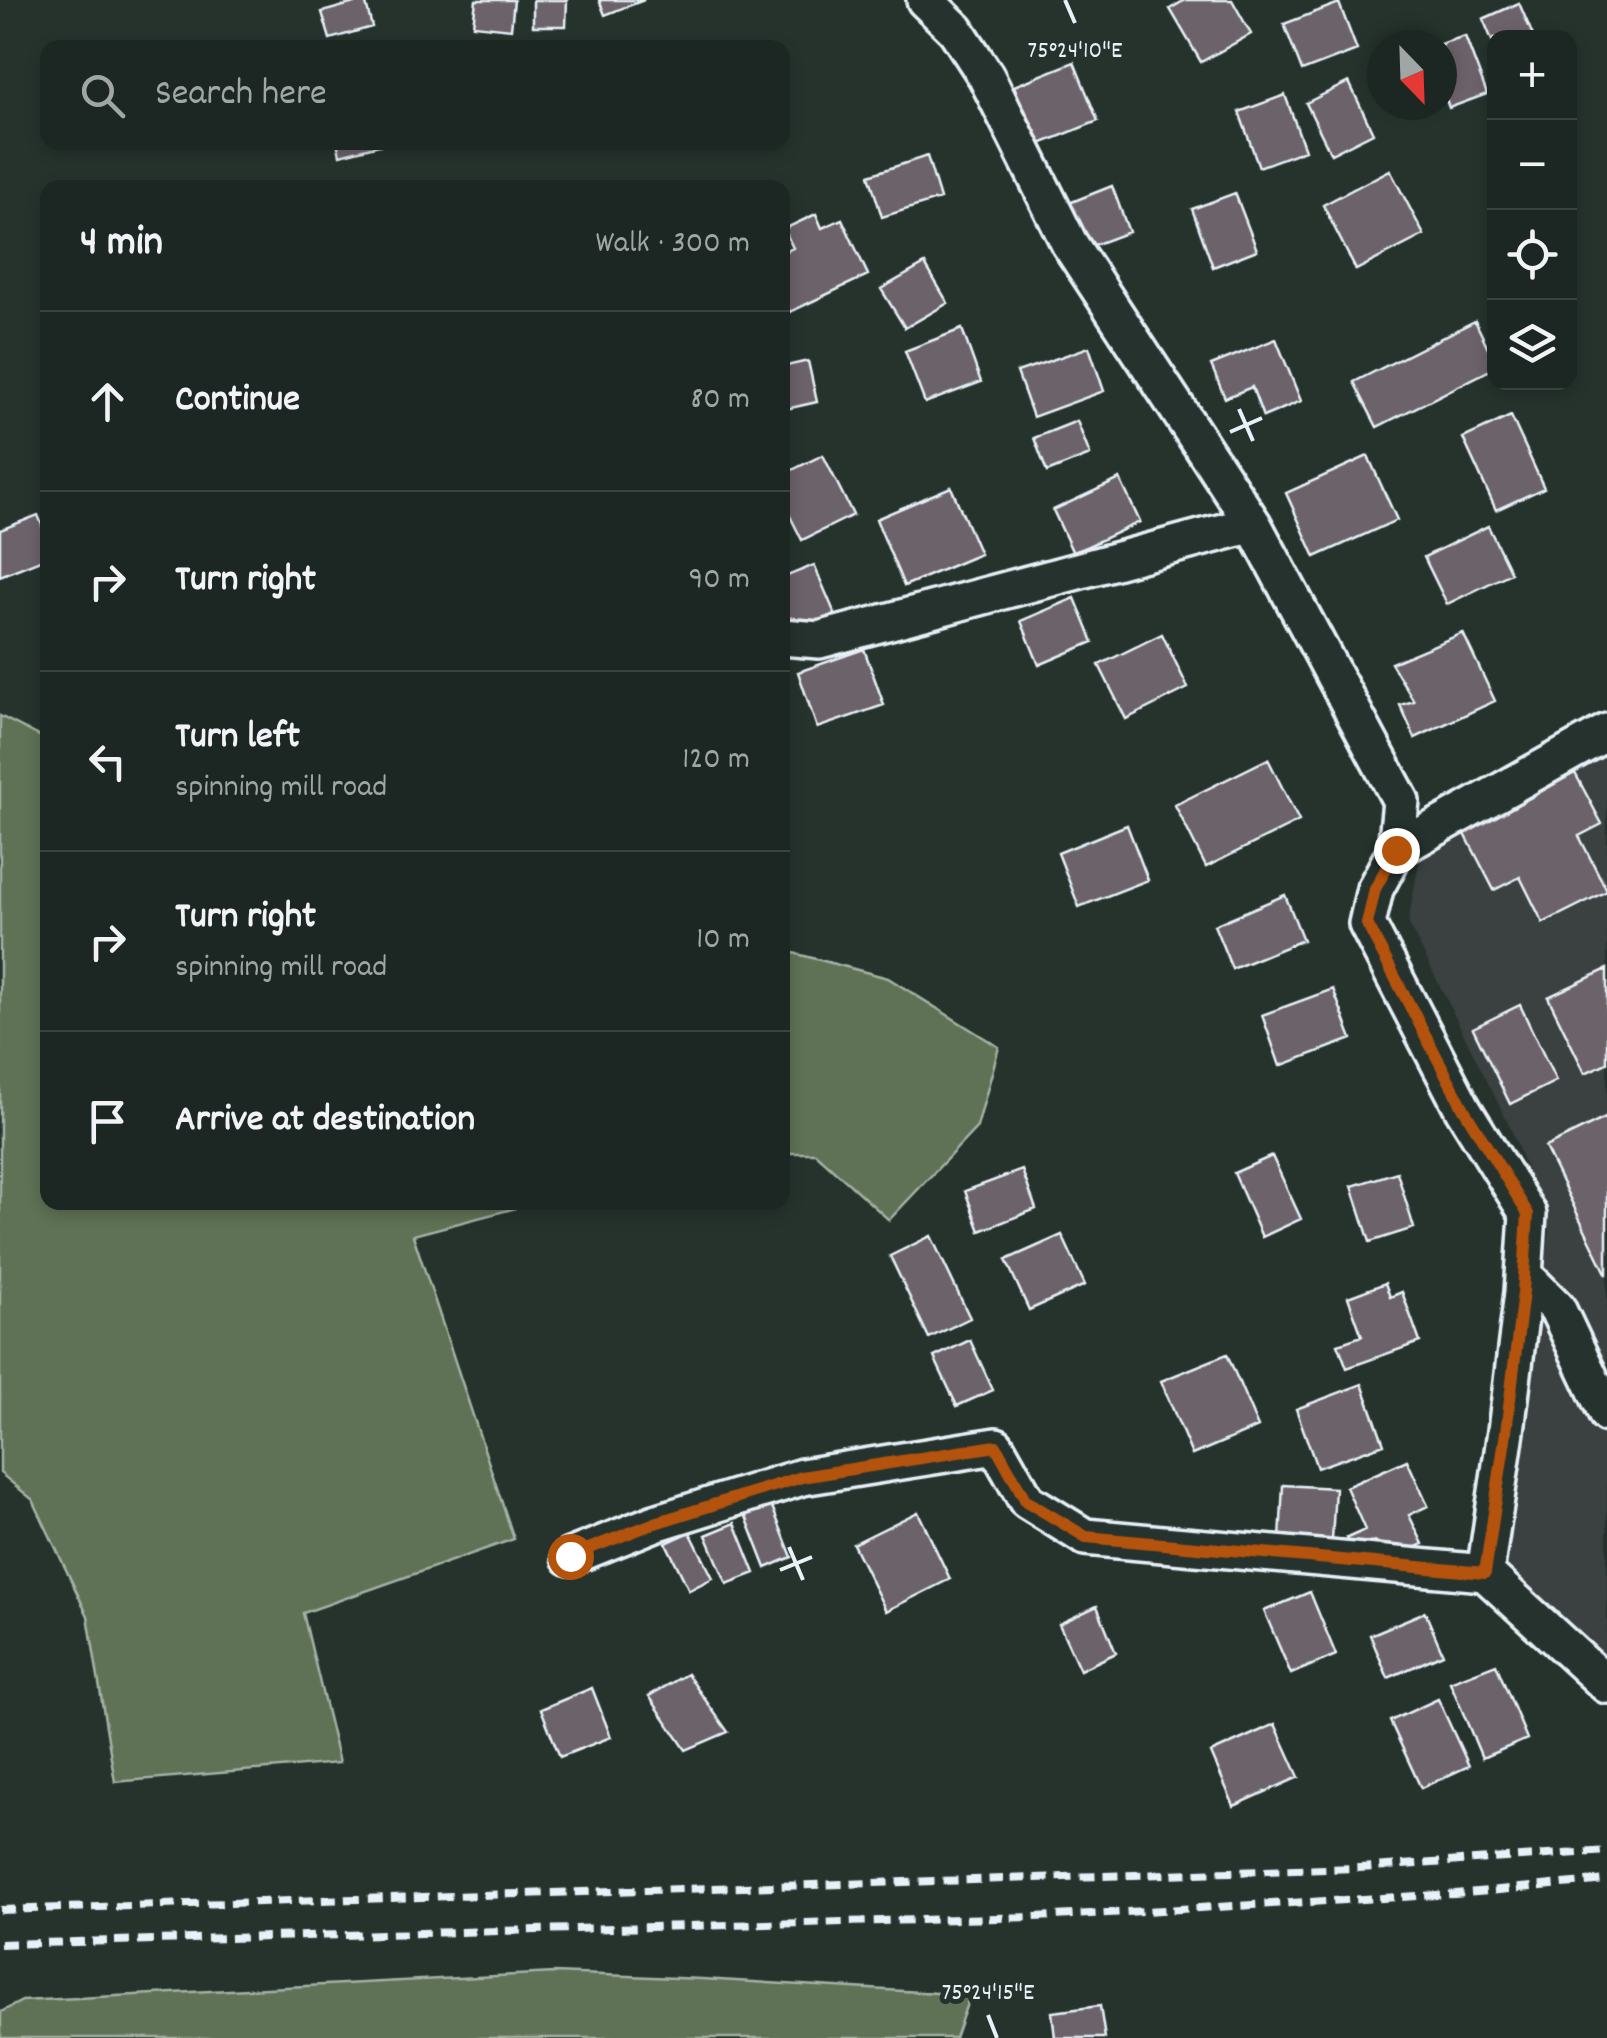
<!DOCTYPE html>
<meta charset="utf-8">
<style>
body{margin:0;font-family:Dekko,sans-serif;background:#252e2a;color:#f1f3f6}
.controls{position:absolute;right:30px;top:30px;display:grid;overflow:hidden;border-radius:20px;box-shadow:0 5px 15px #0003}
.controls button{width:90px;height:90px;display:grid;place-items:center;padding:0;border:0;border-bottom:2px solid #3a4340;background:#1c2622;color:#f1f3f6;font:50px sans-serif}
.compass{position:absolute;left:1367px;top:30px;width:90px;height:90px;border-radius:50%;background:#1c2622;box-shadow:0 5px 15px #0003;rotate:157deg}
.stop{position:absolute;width:30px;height:30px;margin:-22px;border:8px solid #b45309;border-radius:50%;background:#fff}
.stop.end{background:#b45309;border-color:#fff;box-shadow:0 2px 10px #0008}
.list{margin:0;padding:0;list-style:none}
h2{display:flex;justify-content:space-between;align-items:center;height:130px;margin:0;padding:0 40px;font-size:42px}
h2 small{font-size:32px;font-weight:400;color:#a0a5a5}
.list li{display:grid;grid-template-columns:65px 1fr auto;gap:30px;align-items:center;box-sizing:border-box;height:180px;padding:0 40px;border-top:2px solid #3a4340}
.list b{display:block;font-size:38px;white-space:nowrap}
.list p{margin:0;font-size:32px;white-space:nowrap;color:#a0a5a5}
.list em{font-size:32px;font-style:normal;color:#a0a5a5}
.icon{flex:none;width:55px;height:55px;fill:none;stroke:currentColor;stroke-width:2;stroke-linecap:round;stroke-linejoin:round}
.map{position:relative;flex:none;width:1607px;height:2038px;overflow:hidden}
.search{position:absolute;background:#1c2622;box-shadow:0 5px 15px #0003;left:40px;top:40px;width:750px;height:110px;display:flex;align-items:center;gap:25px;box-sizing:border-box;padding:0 35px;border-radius:20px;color:#a0a5a5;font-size:38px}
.panel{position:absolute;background:#1c2622;box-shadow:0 5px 15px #0003;left:40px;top:180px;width:750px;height:1030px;border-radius:20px}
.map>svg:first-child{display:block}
.built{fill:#3b4140}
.green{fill:#5f7255;stroke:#a4b2a6;stroke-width:2.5}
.building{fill:#6c636b;stroke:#e8f1f8;stroke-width:2.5}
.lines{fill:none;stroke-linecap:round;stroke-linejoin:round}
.minor-casing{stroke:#e8f1f8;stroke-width:42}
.minor{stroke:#26332d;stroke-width:35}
.rail{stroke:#e8f1f8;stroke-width:8;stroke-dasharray:15 8;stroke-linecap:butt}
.route{stroke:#b45309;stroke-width:12}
.ticks{fill:none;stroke:#e8f1f8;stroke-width:4}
.ticks-label{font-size:25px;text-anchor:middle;fill:#e8f1f8;stroke:#26332d;stroke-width:10;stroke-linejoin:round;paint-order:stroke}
</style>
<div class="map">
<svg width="1607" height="2038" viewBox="0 0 1607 2038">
<rect width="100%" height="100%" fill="#26332d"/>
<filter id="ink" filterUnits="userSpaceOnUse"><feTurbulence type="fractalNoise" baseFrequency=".01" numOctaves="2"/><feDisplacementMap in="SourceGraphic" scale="20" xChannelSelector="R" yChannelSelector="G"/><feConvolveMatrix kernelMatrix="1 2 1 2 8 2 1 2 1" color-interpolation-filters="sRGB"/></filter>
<g filter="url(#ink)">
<path class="built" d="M1607 742V1672L1495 1564 1550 1231 1511 1129 1408 922 1421 852Z"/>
<path class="green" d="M0 716 47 740 48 1202 535 1203 413 1235 514 1539 303 1613 339 1763 115 1782 88 1616 33 1500 0 1473Z
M782 950 888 978 999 1047 977 1127 889 1220 815 1153H783Z
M554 1973 702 1979 970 1995 955 2038H1V2012L22 2001Z"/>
<path class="building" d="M365 0 372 27 330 39 322 12Z
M476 0H514L511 29 473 25Z
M533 0H567L566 26H533Z
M599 0H644L605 15Z
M1185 0H1232L1251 34 1201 62 1170 9Z
M1339 3 1357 50 1302 71 1284 24Z
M1519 3 1534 38H1494V45L1483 19Z
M1465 36 1487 94 1449 108 1442 89V45H1437Z
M1074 62 1098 121 1038 145 1014 86Z
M1349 82 1373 133 1331 154 1306 103Z
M1285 95 1305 150 1259 167 1239 112Z
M337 142H387V143L340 155Z
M927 156 940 199 882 217 869 175Z
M1390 170 1424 235 1356 270 1323 205Z
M1112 186 1129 232 1081 250 1064 205Z
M1235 193 1257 250 1213 267 1192 209Z
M816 214 822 228 842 219 868 275 790 312 782 295V253L793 248 784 229Z
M925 264 948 303 905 328 881 289Z
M1475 321 1494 360V368L1377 427 1354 382Z
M962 329 981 382 925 403 905 351Z
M1276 339 1301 401 1263 417 1252 387 1225 398 1211 365Z
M1089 347 1104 391 1033 417 1017 372Z
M808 361 817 402 782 410V367Z
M1511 416 1544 488 1496 510 1463 438Z
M1077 421 1090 455 1047 472 1034 438Z
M823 455 853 515 802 540 782 500V475Z
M1368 456 1397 520 1315 557 1286 493Z
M1120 479 1140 522 1073 553 1053 510Z
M951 487 980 554 904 586 876 519Z
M38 515 48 540V557L0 576V530Z
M1488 526 1511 573 1447 604 1424 557Z
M814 565 835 614 793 632 782 607V578Z
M1075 598 1093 642 1039 665 1021 621Z
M1463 633 1495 701 1415 738 1400 705 1414 701 1391 663Z
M1162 634 1188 688 1126 719 1099 665Z
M864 649 884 705 817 728 798 672Z
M1268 759 1299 821 1206 867 1175 805Z
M1575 773 1602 824 1579 836 1607 891 1543 923 1520 877 1494 890 1463 830Z
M1127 825 1148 880 1079 907 1058 853Z
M1285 895 1303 940 1232 969 1214 925Z
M1607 969V1063L1585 1073 1548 997Z
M1333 989 1352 1039 1280 1066 1262 1015Z
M1520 1005 1556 1081 1510 1104 1473 1028Z
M1607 1117V1275L1545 1147Z
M1272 1156 1301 1219 1262 1237 1234 1173Z
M1022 1170 1036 1209 980 1231 965 1191Z
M1397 1172 1414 1228 1370 1242 1352 1186Z
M1062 1235 1085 1285 1029 1310 1006 1260Z
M931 1236 970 1318 929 1338 890 1256Z
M1385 1283 1390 1297 1402 1292 1420 1342 1347 1368 1338 1344 1362 1336 1348 1297Z
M970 1340 993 1390 957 1406 934 1357Z
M1227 1354 1258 1427 1192 1455 1161 1381Z
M1362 1384 1384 1444 1317 1468 1296 1409Z
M1407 1460 1428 1506 1409 1515 1423 1544 1384 1562 1375 1542 1353 1552 1347 1538 1365 1530 1346 1487Z
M1283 1485 1335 1488 1332 1541 1280 1539Z
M771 1504 792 1557 766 1568 745 1514Z
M918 1512 950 1579 886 1611 853 1544Z
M735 1523 755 1573 727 1584 706 1535Z
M690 1532 713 1578 689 1590 666 1543Z
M1310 1592 1336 1655 1291 1674 1264 1611Z
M1097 1606 1116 1653 1080 1670 1059 1624Z
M1425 1612 1443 1654 1388 1678 1370 1635Z
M1496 1664 1527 1739 1482 1758 1450 1682Z
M687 1674 728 1732 686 1750 649 1696Z
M592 1688 611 1737 560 1757 541 1709Z
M1438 1699 1469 1766 1421 1788 1390 1721Z
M1275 1724 1299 1777 1234 1806 1211 1753Z
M1100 2006 1105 2038H1055L1052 2012Z"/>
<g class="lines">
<g class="minor-casing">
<path id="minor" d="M925 0 956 30 986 76 1069 243 1253 524 1401 801 1396 850
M782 637 819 640 1253 524
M1607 732 1396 850 1375 889 1367 924 1463 1109 1528 1214 1523 1292 1506 1431 1485 1573 1607 1685
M1523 1292 1527 1278 1557 1308 1607 1414
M570 1557 655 1523 802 1477 996 1446 1027 1501 1085 1537 1485 1573"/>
</g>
<use href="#minor" class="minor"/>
<path class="rail" d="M0 1910 1359 1868 1607 1851
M0 1944 1034 1917 1455 1894 1607 1880"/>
</g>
</g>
<g class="lines" filter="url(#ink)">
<path class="route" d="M570 1556 655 1523 802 1477 996 1446 1026 1501 1086 1537 1485 1573 1506 1432 1523 1292 1528 1214 1464 1109 1367 924 1375 889 1396 850"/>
</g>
<path class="ticks" d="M1065 0 1075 23M1239 409 1253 441M1230 432 1262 418M789 1547 803 1580M780 1570 812 1557M988 2015 997 2038"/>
<g class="ticks-label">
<text x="1075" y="57">75°24'10"E</text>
<text x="988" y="1999">75°24'15"E</text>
</g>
</svg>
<div class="controls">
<button>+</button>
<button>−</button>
<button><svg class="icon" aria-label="locate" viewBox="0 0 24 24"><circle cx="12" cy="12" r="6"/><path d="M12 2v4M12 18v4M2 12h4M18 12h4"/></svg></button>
<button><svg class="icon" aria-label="layers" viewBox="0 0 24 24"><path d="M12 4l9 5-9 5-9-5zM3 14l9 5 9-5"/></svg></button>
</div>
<svg class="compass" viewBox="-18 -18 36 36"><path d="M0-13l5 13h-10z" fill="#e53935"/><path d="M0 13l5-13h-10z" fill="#a0a5a5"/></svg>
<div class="stop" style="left:570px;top:1556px"></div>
<div class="stop end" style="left:1396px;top:850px"></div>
<div class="search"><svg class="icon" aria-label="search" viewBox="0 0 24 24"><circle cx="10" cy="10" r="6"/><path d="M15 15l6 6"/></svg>Search here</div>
<section class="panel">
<h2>4 min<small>Walk · 300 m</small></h2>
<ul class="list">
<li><svg class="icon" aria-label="ahead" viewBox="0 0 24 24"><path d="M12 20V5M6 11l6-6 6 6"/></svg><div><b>Continue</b></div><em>80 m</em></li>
<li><svg class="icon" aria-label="right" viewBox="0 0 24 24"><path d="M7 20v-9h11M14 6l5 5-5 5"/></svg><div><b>Turn right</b></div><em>90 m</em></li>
<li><svg class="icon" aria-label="left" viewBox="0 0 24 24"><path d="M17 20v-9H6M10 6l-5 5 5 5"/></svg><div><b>Turn left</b><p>spinning mill road</p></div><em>120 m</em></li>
<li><svg class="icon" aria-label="right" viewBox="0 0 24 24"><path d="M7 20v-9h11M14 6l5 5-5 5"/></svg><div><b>Turn right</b><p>spinning mill road</p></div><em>10 m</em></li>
<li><svg class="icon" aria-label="arrive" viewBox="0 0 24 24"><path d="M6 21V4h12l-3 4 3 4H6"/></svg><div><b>Arrive at destination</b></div></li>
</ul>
</section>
</div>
